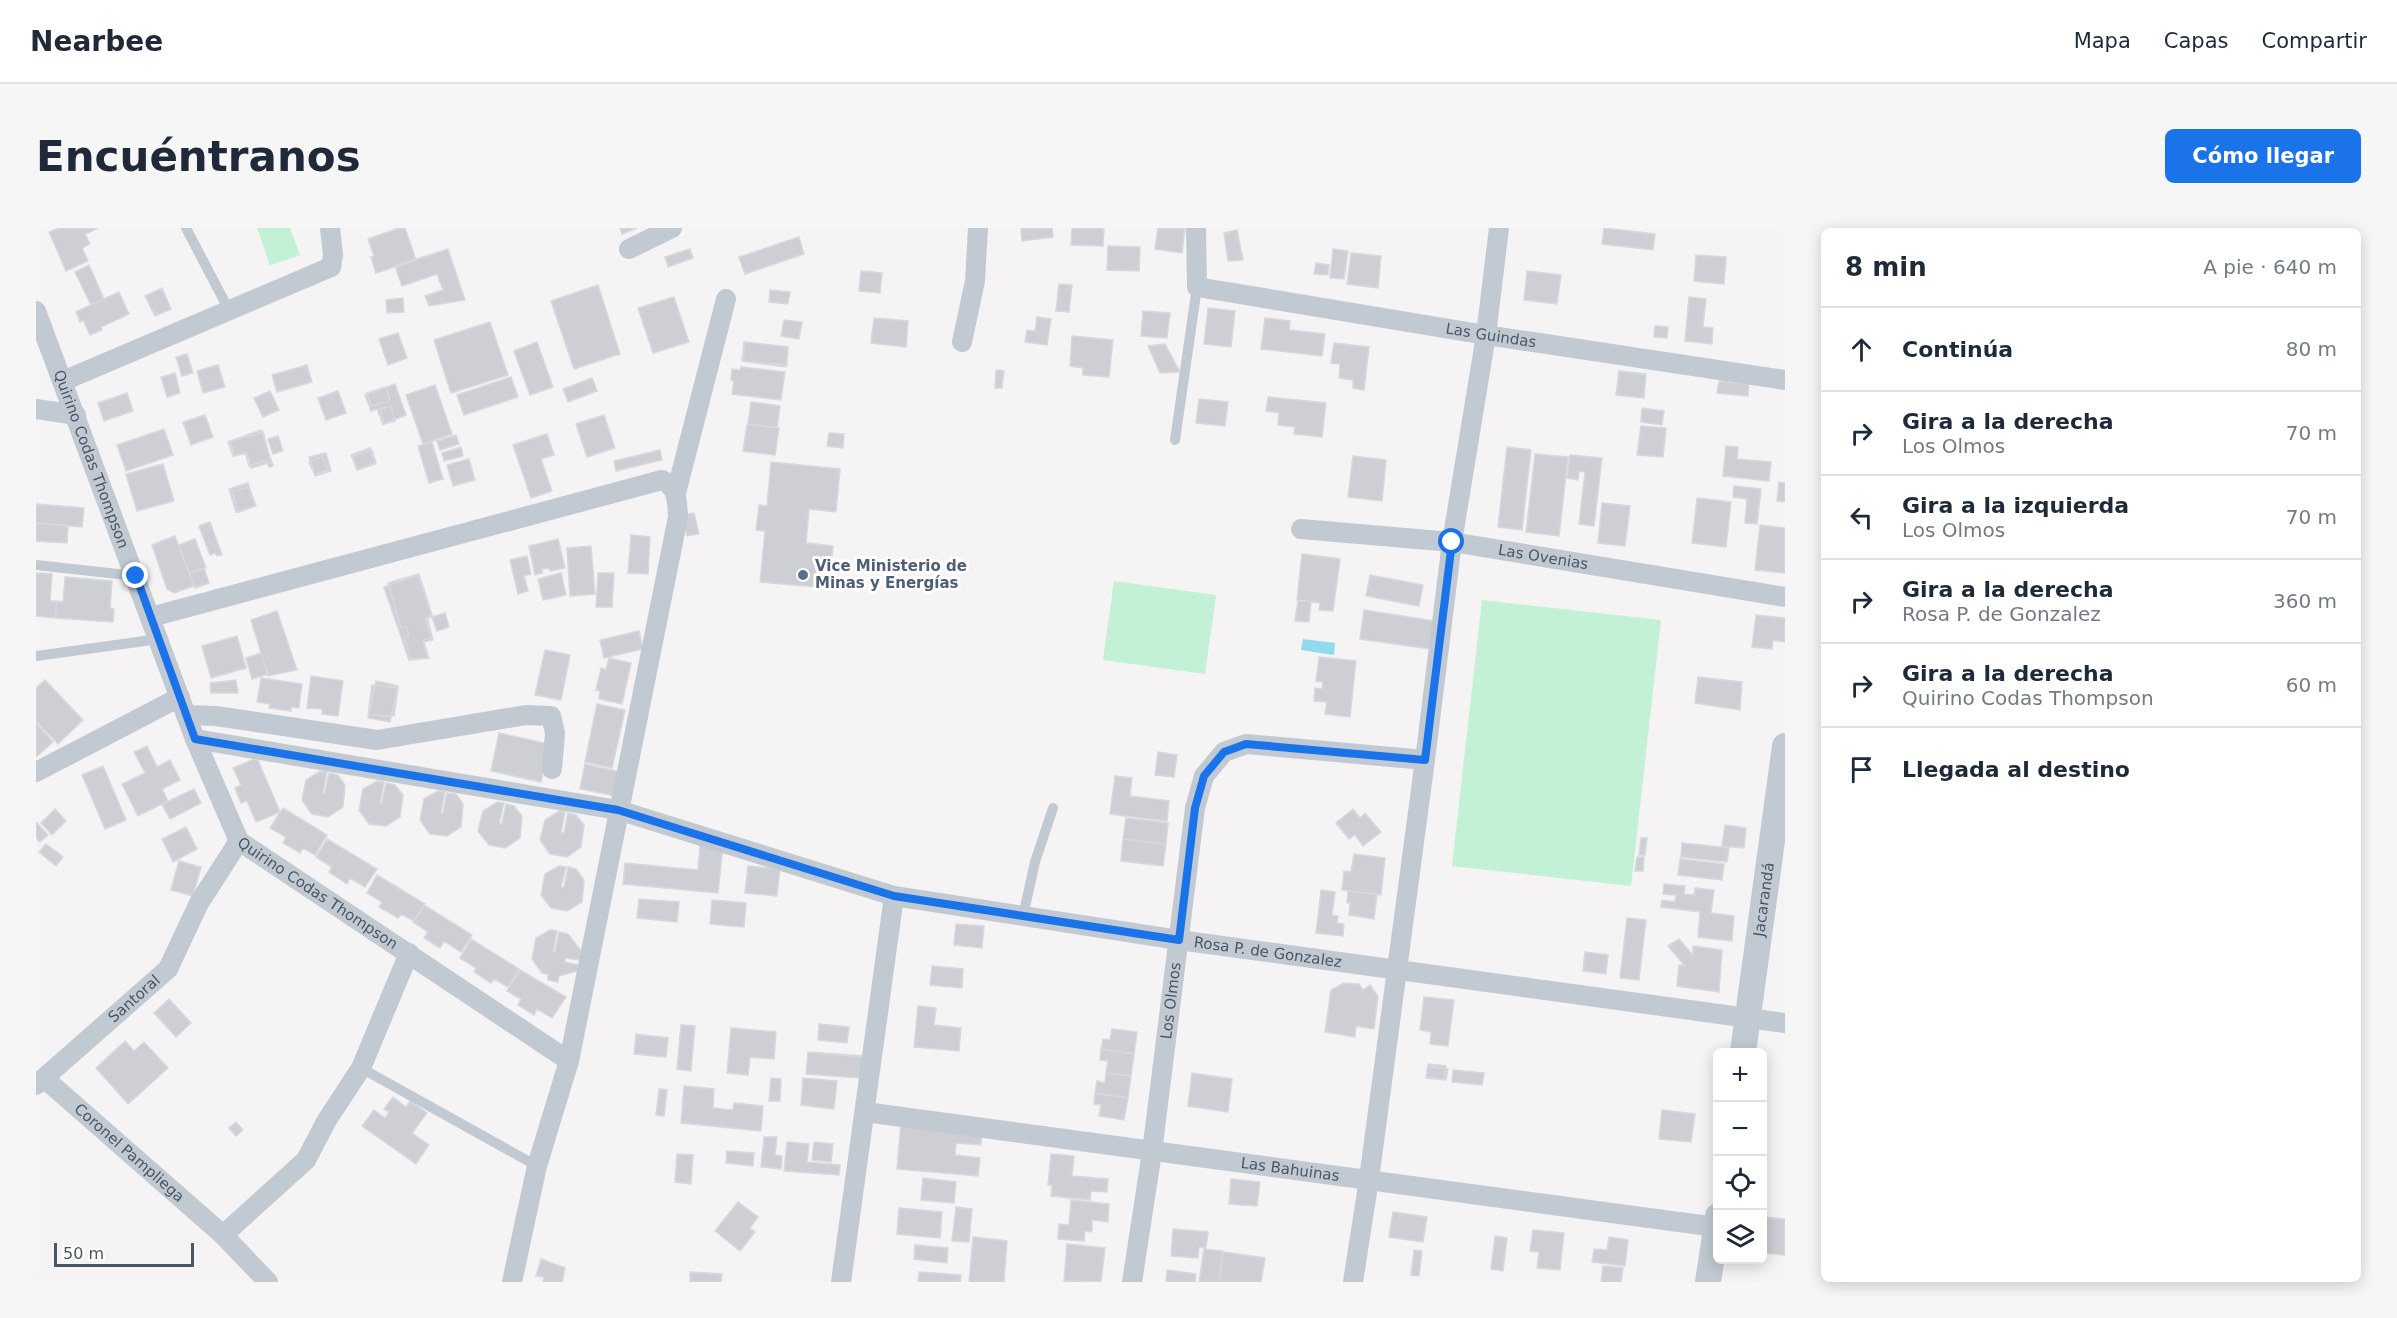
<!DOCTYPE html>
<html lang="es">
<meta charset="utf-8">
<style>
body{margin:0;font-family:"DejaVu Sans",sans-serif;background:#f6f6f7;color:#1f2937}
.controls{position:absolute;right:18px;bottom:18px;display:grid;overflow:hidden;border-radius:9px;box-shadow:0 3px 15px #0003}
.controls button{width:54px;height:54px;display:grid;place-items:center;padding:0;border:0;border-bottom:2px solid #e0e1e3;background:#fff;color:#1f2937;font:30px sans-serif}
.scale{position:absolute;left:18px;bottom:15px;width:140px;box-sizing:border-box;padding-left:6px;border:3px solid #4a5661;border-top:0;font-size:16px;line-height:21px;white-space:nowrap;color:#4a5661;-webkit-text-stroke:4px #fff;paint-order:stroke}
.stop{position:absolute;width:18px;height:18px;margin:-14px;border:4px solid #1a73e8;border-radius:50%;background:#fff}
.stop.end{background:#1a73e8;border-color:#fff;box-shadow:0 2px 6px #0008}
.list{margin:0;padding:0;list-style:none}
h2{display:flex;justify-content:space-between;align-items:center;height:78px;margin:0;padding:0 24px;font-size:26px}
h2 small{font-size:20px;font-weight:400;color:#747a83}
.list li{display:grid;grid-template-columns:39px 1fr auto;gap:18px;align-items:center;box-sizing:border-box;height:84px;padding:0 24px;border-top:2px solid #e0e1e3}
.list b{display:block;font-size:22px;white-space:nowrap}
.list p{margin:0;font-size:20px;white-space:nowrap;color:#747a83}
.list em{font-size:20px;font-style:normal;color:#747a83}
.icon{flex:none;width:33px;height:33px;fill:none;stroke:currentColor;stroke-width:2;stroke-linecap:round;stroke-linejoin:round}
.map{position:relative;flex:none;width:1749px;height:1054px;overflow:hidden;border-radius:9px}
header{display:flex;align-items:center;gap:36px;box-sizing:border-box;height:84px;padding:0 30px;background:#fff;border-bottom:2px solid #e0e1e3}
header strong{font-size:28px}
nav{display:flex;gap:33px;margin-inline-start:auto;font-size:21px}
.intro{display:flex;align-items:center;justify-content:space-between;box-sizing:border-box;height:144px;padding:0 36px}
h1{margin:0;font-size:42px}
.button{padding:15px 27px;border-radius:9px;background:#1a73e8;color:#fff;font-size:21px;font-weight:700}
main{display:flex;gap:36px;padding:0 36px}
aside{flex:1;background:#fff;border-radius:9px;box-shadow:0 3px 15px #0003}
.map>svg:first-child{display:block}
.green{fill:#c3f1d5}
.water{fill:#90daee}
.building{fill:#cdcfd5;stroke:#d7d9de;stroke-width:1.5}
.lines{fill:none;stroke-linecap:round;stroke-linejoin:round}
.service{stroke:#c1cad2;stroke-width:10}
.minor{stroke:#c1cad2;stroke-width:20}
.tertiary{stroke:#c1cad2;stroke-width:26}
.route{stroke:#1a73e8;stroke-width:8}
.service-dot{fill:#5c6f8a;stroke:#fff;stroke-width:2}
.labels{text-anchor:middle;dominant-baseline:central;stroke-width:6;stroke-linejoin:round;paint-order:stroke}
.street-label{font-size:15px;fill:#4a5661;stroke:#fff}
.service-label{font-size:15px;font-weight:bold;fill:#4e5e75;stroke:#fff;text-anchor:start}
</style>
<header>
<strong>Nearbee</strong>
<nav><a>Mapa</a><a>Capas</a><a>Compartir</a></nav>
</header>
<div class="intro"><h1>Encuéntranos</h1><a class="button">Cómo llegar</a></div>
<main>
<div class="map">
<svg width="1749" height="1054" viewBox="0 0 1749 1054">
<rect width="100%" height="100%" fill="#f5f3f3"/>
<path class="green" d="M221 0H254L264 27 234 37Z
M1078 353 1180 367 1169 446 1067 432Z
M1446 372 1625 392 1595 658 1416 638Z"/>
<path class="water" d="M1267 411 1299 415 1298 427 1265 422Z"/>
<path class="building" d="M24 0H62L49 6 54 16 46 20 52 33 30 43 13 4Z
M363 0H369L380 32 340 45 335 29 338 28 332 11Z
M584 0H601L586 6Z
M985 0H1016L1017 9 986 13Z
M1036 0H1068L1067 18 1035 17Z
M1122 0H1149L1146 25 1119 21Z
M1568 0 1619 6 1617 22 1566 16Z
M1201 2 1207 32 1192 33 1188 5Z
M763 9 768 26 709 46 703 29Z
M1072 18 1104 19 1103 43 1071 42Z
M412 21 429 72 393 78 389 68 407 62 401 46 366 58 359 38Z
M654 21 657 30 632 39 629 29Z
M1297 21 1312 23 1308 51 1294 50Z
M1315 25 1345 28 1342 60 1311 56Z
M1660 27 1690 29 1688 56 1658 53Z
M1280 35 1293 37 1292 47 1278 46Z
M53 37 68 71 55 77 39 44Z
M825 43 846 45 844 65 823 63Z
M1491 43 1525 47 1521 76 1488 72Z
M1023 56 1036 57 1033 84 1020 83Z
M562 57 584 126 538 141 515 73Z
M126 60 135 81 119 88 109 68Z
M734 62 754 64 752 76 733 74Z
M83 64 93 86 65 99 66 102 54 107 47 92 44 94 40 84Z
M638 69 653 114 617 125 602 80Z
M1653 69 1670 71 1667 99 1677 100 1676 116 1649 113Z
M367 70 368 84 351 85 350 72Z
M1172 80 1199 83 1195 119 1168 116Z
M1107 83 1134 85 1131 110 1105 108Z
M1001 89 1015 91 1011 117 989 114 991 102 999 103Z
M838 90 872 93 870 119 835 115Z
M1229 90 1254 93 1253 102 1289 106 1286 128 1225 121Z
M748 92 766 94 763 111 745 108Z
M454 94 472 147 415 165 398 112Z
M1619 98 1632 99 1631 110 1618 109Z
M362 105 371 130 352 137 343 111Z
M1036 108 1077 112 1073 149 1047 147V140L1034 138Z
M501 114 517 159 494 167 478 123Z
M708 114 752 119 750 139 706 133Z
M709 114 752 119 751 137 707 133Z
M1298 115 1333 119 1328 162 1317 160V152L1303 150 1304 136 1295 135Z
M1129 116 1144 144 1124 145 1112 118Z
M151 126 157 145 146 148 140 129Z
M182 137 189 159 167 165 161 143Z
M271 137 276 154 241 164 236 147Z
M705 139 749 144 745 172 696 166 698 153 695 152 696 141 704 142Z
M960 142 968 143 966 160H959Z
M1583 143 1610 146 1608 170 1580 167Z
M139 145 144 165 131 169 125 149Z
M475 149 482 169 428 187 421 167Z
M556 150 561 163 532 174 527 161Z
M1683 153 1713 156 1712 168 1681 165Z
M359 156 370 187 347 196 341 181 335 183 329 167Z
M399 157 416 206 387 216 370 167Z
M350 159 354 173 335 178 331 165Z
M234 163 243 182 227 189 218 170Z
M302 163 310 185 290 192 282 170Z
M91 165 97 183 68 193 62 175Z
M1232 169 1290 175 1286 209 1258 206 1259 199 1242 197 1243 185 1230 183Z
M1163 171 1192 174 1189 198 1160 195Z
M715 174 744 178 741 200 712 196Z
M355 178 359 193 348 196 344 181Z
M1606 180 1628 183 1626 197 1605 194Z
M169 187 177 209 155 217 147 194Z
M568 187 579 220 551 229 540 196Z
M711 196 743 200 739 227 707 223Z
M1605 198 1630 200 1627 229 1601 227Z
M128 201 137 227 90 243 81 217Z
M225 202 237 238 233 239 230 232 213 238 209 224 197 228 192 214Z
M227 204 235 234 215 240 211 225 198 228 194 213Z
M793 205 808 206 807 220 791 218Z
M511 206 518 227 505 231 516 263 495 270 477 217Z
M420 207 423 216 404 222 401 213Z
M242 208 247 223 237 226 232 211Z
M396 214 407 251 393 255 382 218Z
M1690 218 1702 219 1701 231 1735 234 1733 253 1687 248Z
M425 219 427 228 408 233 406 225Z
M1471 219 1495 222 1486 302 1462 299Z
M334 220 339 236 321 242 315 227Z
M336 222 340 235 321 241 317 228Z
M624 222 626 232 580 243 578 233Z
M290 225 295 243 279 248 273 229Z
M1499 226 1532 229 1523 308 1490 304Z
M1534 227 1566 230 1558 298 1543 296 1549 244 1543 243 1542 252 1531 250Z
M286 228 292 242 279 247 273 234Z
M1317 228 1350 232 1346 273 1312 269Z
M433 231 439 252 417 258 411 237Z
M735 234 804 241 800 284 773 281 770 315 797 318 793 360 724 354 729 303 720 302 723 277 731 278Z
M127 236 138 273 101 283 90 246Z
M1743 254 1749 255V274L1741 273Z
M212 255 219 278 200 284 193 261Z
M1698 258 1725 261 1721 296 1709 295 1711 271 1697 269Z
M213 259 220 278 203 284 196 264Z
M1661 270 1695 274 1690 319 1656 315Z
M1566 275 1594 278 1589 318 1562 315Z
M0 276 48 280 46 299 0 295Z
M658 285 663 306 651 308 646 287Z
M174 294 186 327 181 328 179 325 174 327 163 298Z
M0 295 32 298 31 315 0 313Z
M1724 297 1749 300V345L1719 342Z
M595 307 614 309 612 346 592 345Z
M139 308 158 358 138 365 131 361 116 317Z
M159 311 170 340 153 345 143 317Z
M522 311 529 340 514 343 513 340 506 341V345L499 347 493 318Z
M555 318 559 366 534 368 531 320Z
M1266 326 1304 331 1297 383 1283 382 1284 375 1261 372Z
M491 328 495 346 488 348 492 363 482 366 474 332Z
M168 340 173 355 159 360 153 345Z
M0 345 16 346 14 373H21L19 390 0 388Z
M525 345 530 367 507 372 502 351Z
M562 345H578L576 379H560Z
M383 346 396 387 391 389 397 412 387 414 392 430 375 431 368 409 373 408 371 399 365 400 352 355Z
M382 347 396 389 389 391 396 410 387 412 393 430 373 432 348 359Z
M1334 347 1387 357 1383 378 1330 368Z
M29 349 76 353 74 380 78 381 77 394 19 390 21 373 27 374Z
M1262 372 1275 374 1273 394 1259 393Z
M1328 382 1399 393 1394 421 1324 411Z
M241 383 261 442 232 448 215 392Z
M409 385 413 399 401 403 396 389Z
M1720 387 1749 390V414L1737 412 1736 421 1716 419Z
M603 403 607 421 568 430 564 412Z
M201 408 210 440 175 450 166 418Z
M509 422 534 427 525 472 499 467Z
M225 425 232 446 216 451 210 430Z
M1283 429 1320 433 1314 489 1289 486 1291 474 1278 473 1279 460 1286 461 1287 454 1280 453Z
M573 430 595 435 586 476 563 471 564 463 560 462 565 440 570 442Z
M275 448 307 453 302 488 286 486V481L271 480Z
M1662 449 1706 454 1704 482 1659 475Z
M225 450 266 456 263 480 255 479V483L233 480 234 476 221 474Z
M9 452 47 492 22 516 0 493V460Z
M200 452 202 465H175L174 455Z
M340 453 362 458 354 494 332 490Z
M336 457 362 460 358 488 332 487Z
M561 476 589 482 576 540 549 534Z
M0 495 17 514 0 529Z
M463 505 513 516 505 554 455 543Z
M111 518 121 539 134 532 144 552 126 561 132 573 102 588 86 556 109 545 98 524Z
M1122 524 1141 527 1138 549 1119 547Z
M221 530 244 584 220 594 211 573 205 575 199 560 205 557 197 540Z
M549 536 585 544 580 568 544 561Z
M67 538 90 592 69 601 46 547Z
M284 543 291 544 287 565H289L293 545 302 547 309 557 307 579 292 589 276 586 266 572 270 552Z
M1079 548 1096 550 1094 568 1133 573 1131 593 1074 586Z
M341 553 348 554 344 575H346L350 555 359 557 367 567 364 589 350 598 333 596 323 582 327 561Z
M158 561 165 575 134 591 126 576Z
M402 563 409 564 405 584 407 585 411 565 420 566 427 576 425 599 411 608 394 606 384 592 388 571Z
M461 574 468 575 463 596H466L470 576 478 578 486 588 484 610 469 620 453 617 442 603 447 583Z
M247 580 291 607 279 627 267 620 264 625 247 615 250 609 234 600Z
M19 581 30 593 16 607 5 595Z
M1317 581 1324 590 1329 585 1345 604 1327 618 1319 607 1313 611 1300 595Z
M523 583 529 584 525 605H528L532 585 540 587 548 597 545 619 531 629 514 626 504 612 509 592Z
M1090 590 1132 595 1130 616 1087 611Z
M0 594 12 607 4 614 0 610Z
M1689 597 1710 600 1708 620 1686 618Z
M150 599 161 621 137 634 126 611Z
M1605 610H1611L1609 627H1603Z
M291 611 341 641 329 659 314 650 311 656 293 644 296 639 280 629Z
M1087 611 1130 616 1127 638 1085 633Z
M1646 615 1693 620 1691 634 1645 629Z
M10 616 27 629 20 638 3 624Z
M664 616 687 618 682 665 587 656 589 635 662 642Z
M1318 626 1349 630 1345 667 1306 662 1308 643 1315 644Z
M1601 629H1608L1607 643H1599Z
M1644 631 1688 636 1686 652 1642 647Z
M143 633 165 639 157 668 135 662Z
M523 638 530 639 525 659 528 660 532 639 540 641 548 652 546 674 531 683 515 680 505 667 509 646Z
M712 638 744 641 741 668 709 665Z
M341 647 389 676 378 693 365 686 362 690 343 679 346 674 331 665Z
M1628 656 1649 658 1648 666 1658 667 1659 660 1678 662 1675 685 1698 688 1696 713 1662 709 1664 684 1625 679 1626 672 1639 674 1640 667 1627 666Z
M1285 662 1299 664 1296 687 1302 688 1301 695 1308 696 1307 708 1280 705Z
M1312 663 1341 666 1338 691 1313 687 1314 675H1311Z
M603 671 643 674 641 694 601 690Z
M676 672 710 675 708 699 674 696Z
M388 677 436 707 425 724 408 713 404 720 388 710 392 704 377 694Z
M1591 690 1610 692 1603 752 1584 750Z
M920 696 948 698 946 720 918 717Z
M514 702 521 703 517 724H519L523 704 532 706 546 724 544 732 529 730V734L543 737 542 743 523 748 522 754 512 752V746L506 745 496 731 500 710Z
M435 711 483 741 472 759 458 751 455 755 438 744 440 740 424 730Z
M1643 711 1657 727V718L1686 722 1683 764 1641 758 1643 737 1649 738 1632 718Z
M1549 724 1572 727 1570 746 1547 743Z
M896 738 927 741 926 760 894 757Z
M484 742 530 769 516 790 501 781 498 787 482 777 485 771 471 763Z
M1308 755 1323 756 1327 762 1334 757 1342 768 1338 801 1320 798 1319 809 1289 804 1295 762Z
M1388 769 1418 772 1412 818 1394 816 1395 804 1384 802Z
M133 771 155 795 140 809 118 785Z
M882 778 900 780 898 797 925 800 923 823 878 819Z
M783 796 813 799 811 815 782 812Z
M645 797 659 798 655 843 641 841Z
M695 800 740 804 738 831 714 829 712 847 691 845Z
M1076 801 1101 804 1098 826 1065 821 1067 811 1074 812Z
M600 806 632 810 630 829 598 826Z
M89 813 98 823 108 814 132 840 92 876 60 840Z
M1065 821 1098 826 1095 848 1070 845 1072 833 1064 832Z
M772 824 827 828 825 850 770 846Z
M772 824 827 829 825 850 770 846Z
M1392 836 1410 838 1409 851 1390 849Z
M1392 838 1412 841 1410 852 1390 850Z
M1417 842 1448 845 1446 857 1416 854Z
M1070 845 1095 848 1092 870 1059 865 1061 853 1069 855Z
M1156 845 1196 851 1192 884 1152 878Z
M735 850 745 851 744 873H733Z
M767 850 801 853 798 881 765 877Z
M648 858 678 861 677 880 697 882 698 875 727 878 725 903 645 895Z
M623 861 631 862 628 888 620 887Z
M1059 865 1092 870 1088 892 1063 888 1065 877 1058 876Z
M357 869 370 879 374 873 391 885 376 905 393 917 380 936 326 898 338 882 349 890 353 884 348 881Z
M1626 882 1659 886 1655 914 1623 911Z
M200 894 207 902 200 908 193 900Z
M865 895 946 903 945 917 920 915 919 927 944 930 942 948 861 941Z
M728 909H741L739 927 746 928 745 941 725 939Z
M751 914 773 916 771 934 804 937 803 947 748 943Z
M778 914 797 916 795 934 776 932Z
M691 923 718 925 717 938 690 935Z
M641 926 657 927 655 956 639 954Z
M1015 926 1038 928 1036 948 1072 951 1071 964 1055 963 1054 972 1015 968 1016 957H1012Z
M887 950 920 954 918 975 885 972Z
M1195 951 1224 954 1221 978 1193 976Z
M1035 972 1073 976 1072 994 1056 992V1004L1049 1003 1048 1013 1022 1011 1023 996 1033 997Z
M702 974 722 989 714 1000 719 1004 704 1023 679 1003Z
M920 979 936 981 933 1014 916 1013Z
M863 980 906 984 904 1010 861 1006Z
M1357 984 1391 989 1387 1014 1353 1009Z
M1726 989 1749 991V1027L1726 1025Z
M1137 1001 1172 1004 1170 1020 1163 1019 1162 1030 1135 1028Z
M1497 1002 1528 1005 1524 1042 1501 1040 1503 1024 1494 1023Z
M1459 1008 1471 1010 1467 1043 1455 1041Z
M937 1009 971 1013 968 1054H933Z
M1573 1009 1592 1012 1589 1038 1556 1034 1558 1021 1571 1022Z
M1031 1016 1069 1020 1065 1054 1028 1053Z
M879 1017 912 1020 911 1035 878 1031Z
M1168 1021 1187 1023 1183 1054H1163Z
M1378 1022 1386 1023 1383 1048 1375 1047Z
M1187 1024 1229 1030 1225 1054H1183Z
M505 1031 529 1040 526 1054H507L508 1049 500 1048Z
M1567 1038 1587 1040 1585 1054H1565Z
M1131 1042 1160 1046 1159 1054H1130Z
M654 1044 686 1046 685 1054H654Z
M883 1044 925 1047 924 1054H882Z"/>
<g class="lines">
<path class="service" d="M150 0 194 84
M1139 212 1161 59
M0 337 100 348
M0 428 123 411
M987 688 999 634 1017 580
M325 840 501 938"/>
<g class="minor">
<path id="s1" d="M1160 0 1161 59 1450 107 1749 152"/>
<path d="M593 21 636 0"/>
<path id="s2" d="M0 83 159 511 203 613 533 833"/>
<path d="M926 114 939 53 942 0"/>
<path d="M27 153 295 39 297 27 294 0"/>
<path d="M0 181 40 187"/>
<path d="M640 265 690 71"/>
<path id="s3" d="M1265 301 1416 314 1749 369"/>
<path d="M115 389 626 252C642 259 641 273 642 289L533 833 501 938 476 1054"/>
<path d="M150 487 180 488 341 512 490 487 515 488 519 505 516 541"/>
<path id="s4" d="M159 511 582 582 858 668 1143 712 1749 795"/>
<path d="M0 544 144 469"/>
<path id="s5" d="M8 850 132 741 163 675 203 613"/>
<path id="s6" d="M0 857 8 850 187 1007 232 1054"/>
<path id="s7" d="M829 884 1680 999"/>
<path d="M187 1007 270 932 291 892 325 840 373 725"/>
<path d="M805 1054 858 668"/>
<path id="s8" d="M1096 1054 1116 924 1159 580 1168 548 1188 524 1210 516 1389 532"/>
<path d="M1317 1054 1333 951 1389 532 1416 314 1450 107 1463 0"/>
</g>
<g class="tertiary">
<path id="s9" d="M1707 824 1749 518"/>
<path d="M1672 1054 1682 988"/>
</g>
</g>
<g class="lines">
<path class="route" d="M100 348 159 511 582 582 858 668 1143 712 1159 580 1168 548 1188 524 1210 516 1389 532 1416 314"/>
</g>
<circle class="service-dot" cx="767" cy="347" r="6"/>
<g class="labels">
<g class="street-label">
<text stroke="none"><textPath href="#s1" startOffset="357">Las Guindas</textPath></text>
<text stroke="none"><textPath href="#s2" startOffset="158">Quirino Codas Thompson</textPath></text>
<text stroke="none"><textPath href="#s3" startOffset="244">Las Ovenias</textPath></text>
<text stroke="none"><textPath href="#s2" startOffset="662">Quirino Codas Thompson</textPath></text>
<text stroke="none"><textPath href="#s9" startOffset="154">Jacarandá</textPath></text>
<text stroke="none"><textPath href="#s4" startOffset="1096">Rosa P. de Gonzalez</textPath></text>
<text stroke="none"><textPath href="#s5" startOffset="120">Santoral</textPath></text>
<text stroke="none"><textPath href="#s8" startOffset="284">Los Olmos</textPath></text>
<text stroke="none"><textPath href="#s6" startOffset="124">Coronel Pampliega</textPath></text>
<text stroke="none"><textPath href="#s7" startOffset="429">Las Bahuinas</textPath></text>
</g>
<g class="service-label">
<text x="779" y="338">Vice Ministerio de<tspan x="779" dy="17">Minas y Energías</tspan></text>
</g>
</g>
</svg>
<div class="controls">
<button>+</button>
<button>−</button>
<button><svg class="icon" aria-label="locate" viewBox="0 0 24 24"><circle cx="12" cy="12" r="6"/><path d="M12 2v4M12 18v4M2 12h4M18 12h4"/></svg></button>
<button><svg class="icon" aria-label="layers" viewBox="0 0 24 24"><path d="M12 4l9 5-9 5-9-5zM3 14l9 5 9-5"/></svg></button>
</div>
<div class="scale">50 m</div>
<div class="stop" style="left:1416px;top:314px"></div>
<div class="stop end" style="left:100px;top:348px"></div>
</div>
<aside>
<h2>8 min<small>A pie · 640 m</small></h2>
<ul class="list">
<li><svg class="icon" aria-label="ahead" viewBox="0 0 24 24"><path d="M12 20V5M6 11l6-6 6 6"/></svg><div><b>Continúa</b></div><em>80 m</em></li>
<li><svg class="icon" aria-label="right" viewBox="0 0 24 24"><path d="M7 20v-9h11M14 6l5 5-5 5"/></svg><div><b>Gira a la derecha</b><p>Los Olmos</p></div><em>70 m</em></li>
<li><svg class="icon" aria-label="left" viewBox="0 0 24 24"><path d="M17 20v-9H6M10 6l-5 5 5 5"/></svg><div><b>Gira a la izquierda</b><p>Los Olmos</p></div><em>70 m</em></li>
<li><svg class="icon" aria-label="right" viewBox="0 0 24 24"><path d="M7 20v-9h11M14 6l5 5-5 5"/></svg><div><b>Gira a la derecha</b><p>Rosa P. de Gonzalez</p></div><em>360 m</em></li>
<li><svg class="icon" aria-label="right" viewBox="0 0 24 24"><path d="M7 20v-9h11M14 6l5 5-5 5"/></svg><div><b>Gira a la derecha</b><p>Quirino Codas Thompson</p></div><em>60 m</em></li>
<li><svg class="icon" aria-label="arrive" viewBox="0 0 24 24"><path d="M6 21V4h12l-3 4 3 4H6"/></svg><div><b>Llegada al destino</b></div></li>
</ul>
</aside>
</main>
